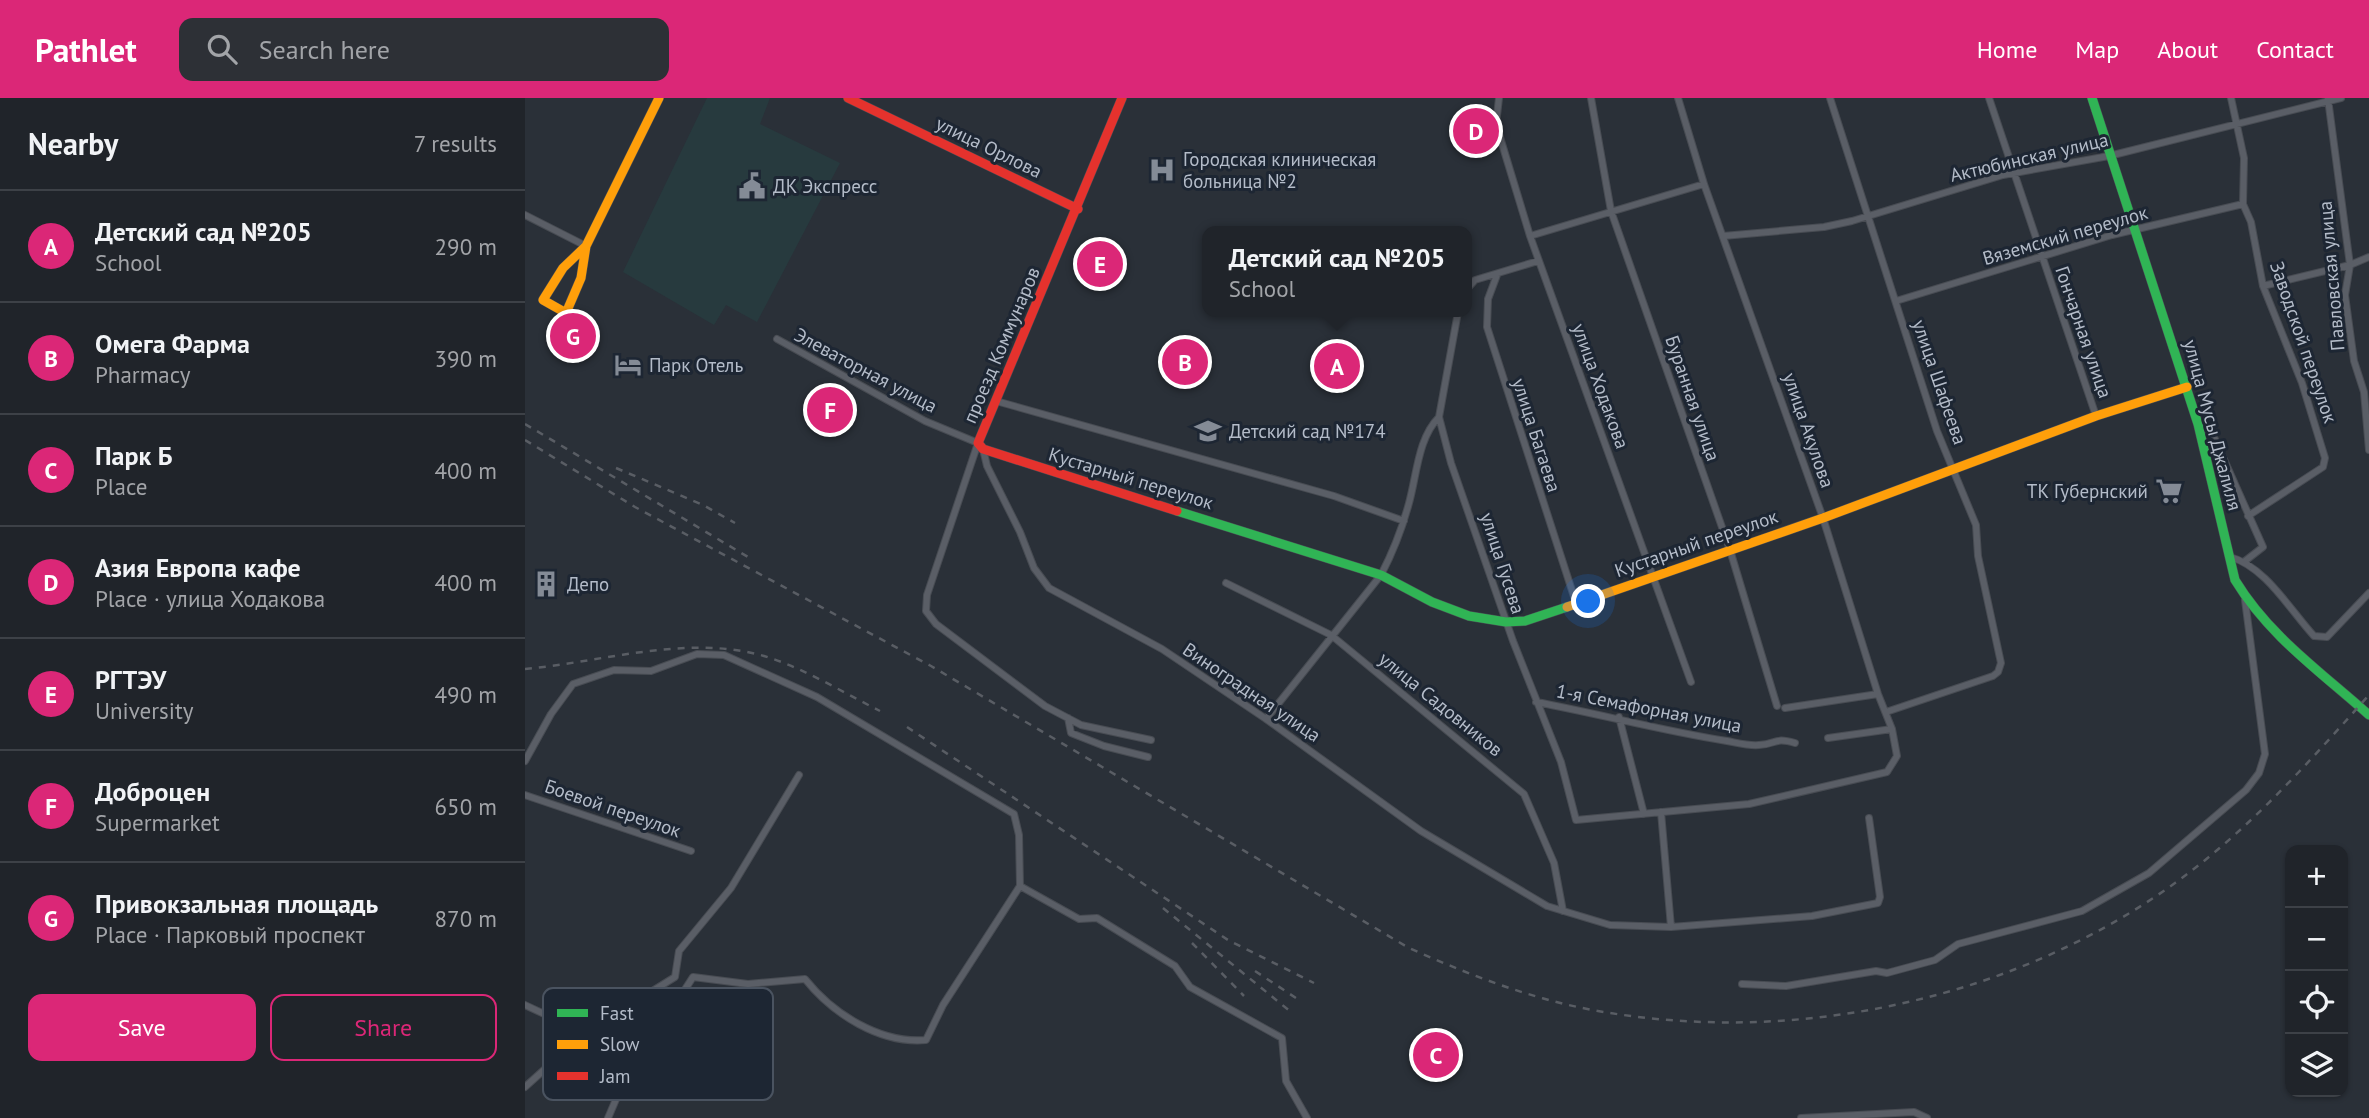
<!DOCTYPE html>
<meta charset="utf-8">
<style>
body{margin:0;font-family:"PT Sans",sans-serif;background:#2d3036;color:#f1f3f6}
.controls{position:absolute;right:21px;bottom:21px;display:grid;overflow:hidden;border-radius:14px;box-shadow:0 2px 5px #0004}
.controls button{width:63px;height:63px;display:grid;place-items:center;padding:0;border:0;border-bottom:2px solid #3d4147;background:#20242a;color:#f1f3f6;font:35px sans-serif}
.you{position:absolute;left:1064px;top:504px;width:24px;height:24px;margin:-18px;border:5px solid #fff;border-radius:50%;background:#1a73e8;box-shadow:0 0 0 10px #1a73e833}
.badge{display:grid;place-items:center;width:46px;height:46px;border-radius:50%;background:#db2777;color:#fff;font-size:23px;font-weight:700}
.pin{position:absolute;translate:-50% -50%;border:4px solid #fff;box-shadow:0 2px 7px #0006}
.popup{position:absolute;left:677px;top:128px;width:270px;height:91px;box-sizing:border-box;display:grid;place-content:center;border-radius:14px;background:#20242a;filter:drop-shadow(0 2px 5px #0005);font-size:23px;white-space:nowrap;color:#a2a4a8}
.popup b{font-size:26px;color:#f1f3f6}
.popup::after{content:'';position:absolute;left:50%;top:100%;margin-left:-14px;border:14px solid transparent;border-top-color:#20242a}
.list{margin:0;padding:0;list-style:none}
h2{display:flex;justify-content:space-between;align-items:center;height:91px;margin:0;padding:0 28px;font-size:30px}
h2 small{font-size:23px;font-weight:400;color:#a2a4a8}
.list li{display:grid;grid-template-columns:46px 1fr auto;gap:21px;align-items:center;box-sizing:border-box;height:112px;padding:0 28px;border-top:2px solid #3d4147}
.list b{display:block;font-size:26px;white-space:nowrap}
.list p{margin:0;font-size:23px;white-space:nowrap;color:#a2a4a8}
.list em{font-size:23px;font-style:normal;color:#a2a4a8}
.actions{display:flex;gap:14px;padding:21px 28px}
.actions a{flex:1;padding:16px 0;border:2px solid #db2777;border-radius:14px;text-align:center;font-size:24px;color:#db2777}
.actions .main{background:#db2777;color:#fff}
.icon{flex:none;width:38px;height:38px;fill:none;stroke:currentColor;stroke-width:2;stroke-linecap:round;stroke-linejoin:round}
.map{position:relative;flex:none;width:1844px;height:1020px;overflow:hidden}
header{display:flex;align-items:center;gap:42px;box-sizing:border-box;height:98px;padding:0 35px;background:#db2777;color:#fff}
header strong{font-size:33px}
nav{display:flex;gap:38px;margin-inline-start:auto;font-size:24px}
.search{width:490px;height:63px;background:#2d3036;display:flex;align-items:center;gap:18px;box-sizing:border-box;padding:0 24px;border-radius:14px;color:#a2a4a8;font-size:26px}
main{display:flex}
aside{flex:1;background:#20242a}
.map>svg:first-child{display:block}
.green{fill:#273a3e}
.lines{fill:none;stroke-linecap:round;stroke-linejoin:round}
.street-casing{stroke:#484c53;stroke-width:8}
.fast-casing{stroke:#484c53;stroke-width:10}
.slow-casing{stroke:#484c53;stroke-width:10}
.jam-casing{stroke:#484c53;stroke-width:10}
.street{stroke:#5a5e66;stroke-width:6}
.fast{stroke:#30b455;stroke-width:9}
.slow{stroke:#ff9f0a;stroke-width:9}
.jam{stroke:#e5322d;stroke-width:9}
.rail{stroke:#595d64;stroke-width:2.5;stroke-dasharray:7 7;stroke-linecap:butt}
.labels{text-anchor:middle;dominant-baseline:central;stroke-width:6;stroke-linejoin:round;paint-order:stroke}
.street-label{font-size:19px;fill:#b4bcc9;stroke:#1d2633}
.poi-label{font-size:19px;fill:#b4bcc9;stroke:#1d2633;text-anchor:start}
.key{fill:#1d2633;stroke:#4a5360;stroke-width:2}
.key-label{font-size:19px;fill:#b4bcc9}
</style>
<header>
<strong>Pathlet</strong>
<div class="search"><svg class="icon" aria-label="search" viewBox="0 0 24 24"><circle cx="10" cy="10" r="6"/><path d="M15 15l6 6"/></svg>Search here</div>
<nav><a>Home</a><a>Map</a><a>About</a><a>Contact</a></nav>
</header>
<main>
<aside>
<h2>Nearby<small>7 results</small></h2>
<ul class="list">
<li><span class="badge">A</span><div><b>Детский сад №205</b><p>School</p></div><em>290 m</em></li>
<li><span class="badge">B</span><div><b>Омега Фарма</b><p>Pharmacy</p></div><em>390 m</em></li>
<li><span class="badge">C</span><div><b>Парк Б</b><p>Place</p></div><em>400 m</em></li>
<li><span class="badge">D</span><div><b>Азия Европа кафе</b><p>Place · улица Ходакова</p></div><em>400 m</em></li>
<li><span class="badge">E</span><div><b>РГТЭУ</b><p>University</p></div><em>490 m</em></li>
<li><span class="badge">F</span><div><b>Доброцен</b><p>Supermarket</p></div><em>650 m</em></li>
<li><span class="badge">G</span><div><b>Привокзальная площадь</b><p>Place · Парковый проспект</p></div><em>870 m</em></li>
</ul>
<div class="actions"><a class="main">Save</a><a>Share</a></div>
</aside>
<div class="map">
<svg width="1844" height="1020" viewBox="0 0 1844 1020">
<rect width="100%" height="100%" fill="#2a3038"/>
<path class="green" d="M182 0H245L235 26 315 65 232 224 201 207 189 227 98 174Z"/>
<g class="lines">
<g class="street-casing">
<path id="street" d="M974 0 971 26 1005 138 1166 584
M1066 0 1086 113 1205 452 1252 608
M1305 0 1412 333 1451 427 1453 458 1476 565 1473 574 1468 578 1361 614
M1464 0 1571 318
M1706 0 1719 60 1718 106 1726 124 1738 188 1777 285 1800 360 1798 369 1723 418
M1803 1 1825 167 1820 197 1829 263 1839 294 1844 352
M0 117 61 148
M1005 138 1179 86
M1198 138 1299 129 1327 123 1478 77 1584 58 1816 0
M972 177 963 201 962 229 1051 505
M1738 188 1825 167 1844 159
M942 191 950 182 1013 163
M1371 203 1587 137 1718 106
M933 214 914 319 926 365 988 543 1036 664 1051 722 1224 706 1362 674 1372 658 1367 631 1353 596 1298 420 1179 86 1153 0
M252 241 400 323 453 345 402 497 401 513 411 526 520 608 556 627 626 642
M471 303 809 398 879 423
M1673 326 1688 337 1738 449 1720 463
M458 351 462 368 495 434 509 470 524 490 637 551 741 621 896 733 1022 808 1085 827 1146 829 1287 818 1353 805 1355 799 1344 720
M1705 459C1740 468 1765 512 1789 538L1802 539 1844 495
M701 485 806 537 999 696 1029 765 1038 813
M1011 604C1075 616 1138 633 1202 643 1213 645 1224 648 1234 647 1252 646 1249 639 1270 645
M1260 610 1353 596
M1094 619 1119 716
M543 620 546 635 579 648 623 659
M741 621 856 477C868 454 877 431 884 405 892 376 893 340 914 319
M1303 640 1367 631
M0 663 26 616 48 586 89 572 126 573 172 556 199 557 292 599 489 716 494 737 495 788 418 907 401 942C355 946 308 916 280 881L223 886 168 879 95 992 83 1020
M0 697 166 753
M1136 714 1146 829
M495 788 554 821 572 820 650 868 665 889 757 940 761 983 782 1020
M1217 886 1261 888 1351 873 1362 875 1410 862 1433 846 1557 813 1624 775 1721 692 1734 675 1740 656 1720 502
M0 907 60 935
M0 989 60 935 150 879 154 853 206 790 274 677
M1276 1020 1389 1014 1402 1020"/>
</g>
<g class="fast-casing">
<path id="fast" d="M1567 0 1673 326 1710 482C1744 538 1796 574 1844 617
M652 413 856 477 907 504 944 518 981 524 1000 523 1042 509"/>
</g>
<g class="slow-casing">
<path id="slow" d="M61 148 56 180 41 215 18 202 38 170 61 148 134 0
M1042 509 1298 420 1571 318 1662 289"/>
</g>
<g class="jam-casing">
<path id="jam" d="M323 0 553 111
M597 0 453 345 458 351 652 413"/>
</g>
<use href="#street" class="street"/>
<use href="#fast" class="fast"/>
<use href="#slow" class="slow"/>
<use href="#jam" class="jam"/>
<path class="rail" d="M0 326 228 462
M0 342 110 409 406 568 884 850C947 878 1011 903 1079 914 1274 947 1489 901 1650 785 1724 732 1784 664 1844 597
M91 370 178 407 210 425
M0 571C77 564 163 536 239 558 279 570 317 594 355 613
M382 629 703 842 789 885
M638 810 766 914
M667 845 719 898
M730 873 771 900"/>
</g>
<defs>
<g id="hospital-bare" transform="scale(2.1)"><path d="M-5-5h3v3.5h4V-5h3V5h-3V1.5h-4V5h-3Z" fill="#848b96" stroke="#1d2633" stroke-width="2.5" paint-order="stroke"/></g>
<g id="civic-bare" transform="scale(2.1)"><path d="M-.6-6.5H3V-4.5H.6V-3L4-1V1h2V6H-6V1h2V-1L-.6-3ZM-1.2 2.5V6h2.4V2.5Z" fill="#848b96" stroke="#1d2633" stroke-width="2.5" paint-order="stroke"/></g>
<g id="hotel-bare" transform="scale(2.1)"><path d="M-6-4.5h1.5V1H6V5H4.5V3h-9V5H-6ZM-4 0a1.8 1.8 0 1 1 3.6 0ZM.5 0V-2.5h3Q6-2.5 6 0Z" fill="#848b96" stroke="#1d2633" stroke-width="2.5" paint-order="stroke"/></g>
<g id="school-bare" transform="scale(2.1)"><path d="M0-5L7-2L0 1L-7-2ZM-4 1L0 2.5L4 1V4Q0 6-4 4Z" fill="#848b96" stroke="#1d2633" stroke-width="2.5" paint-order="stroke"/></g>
<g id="supermarket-bare" transform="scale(2.1)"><path d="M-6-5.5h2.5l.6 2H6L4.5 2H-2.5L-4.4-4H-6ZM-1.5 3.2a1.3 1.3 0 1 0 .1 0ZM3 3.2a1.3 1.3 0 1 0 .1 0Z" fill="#848b96" stroke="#1d2633" stroke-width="2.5" paint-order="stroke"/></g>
<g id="building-bare" transform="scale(2.1)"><path d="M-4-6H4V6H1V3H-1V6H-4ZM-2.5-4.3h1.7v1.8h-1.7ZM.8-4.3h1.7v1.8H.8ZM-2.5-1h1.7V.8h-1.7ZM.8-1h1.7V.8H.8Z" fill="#848b96" stroke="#1d2633" stroke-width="2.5" paint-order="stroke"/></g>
</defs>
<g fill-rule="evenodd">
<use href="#hospital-bare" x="637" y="72"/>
<use href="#civic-bare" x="227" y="88"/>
<use href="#hotel-bare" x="103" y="267"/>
<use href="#school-bare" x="683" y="333"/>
<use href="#supermarket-bare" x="1644" y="393"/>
<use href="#building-bare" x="21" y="486"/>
</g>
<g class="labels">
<g class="street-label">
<text transform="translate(464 49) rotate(26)">улица Орлова</text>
<text transform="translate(1504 59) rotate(-13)">Актюбинская улица</text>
<text transform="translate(1540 137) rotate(-16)">Вяземский переулок</text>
<text transform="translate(1806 178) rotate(-95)">Павловская улица</text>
<text transform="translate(1559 234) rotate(71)">Гончарная улица</text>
<text transform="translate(1779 244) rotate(71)">Заводской переулок</text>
<text transform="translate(476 247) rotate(-67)">проезд Коммунаров</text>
<text transform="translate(341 272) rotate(28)">Элеваторная улица</text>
<text transform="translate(1415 284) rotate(71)">улица Шафеева</text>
<text transform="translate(1076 288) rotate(70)">улица Ходакова</text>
<text transform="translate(1168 300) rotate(71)">Буранная улица</text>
<text transform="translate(1688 327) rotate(75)">улица Мусы Джалиля</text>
<text transform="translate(1284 332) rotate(71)">улица Акулова</text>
<text transform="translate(1012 337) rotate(72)">улица Багаева</text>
<text transform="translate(606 380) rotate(17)">Кустарный переулок</text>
<text transform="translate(1171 445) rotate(-19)">Кустарный переулок</text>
<text transform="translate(978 465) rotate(72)">улица Гусева</text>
<text transform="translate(727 594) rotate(34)">Виноградная улица</text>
<text transform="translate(916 606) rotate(39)">улица Садовников</text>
<text transform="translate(1124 610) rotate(11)">1-я Семафорная улица</text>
<text transform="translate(88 710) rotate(19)">Боевой переулок</text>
</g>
<g class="poi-label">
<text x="658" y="61">Городская клиническая<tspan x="658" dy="22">больница №2</tspan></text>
<text x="248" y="88">ДК Экспресс</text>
<text x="124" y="267">Парк Отель</text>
<text x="704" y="333">Детский сад №174</text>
<text x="1623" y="393" text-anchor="end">ТК Губернский</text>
<text x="42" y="486">Депо</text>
</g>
</g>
<rect x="18" y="890" width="230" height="112" rx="10" class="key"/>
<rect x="32" y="911" width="31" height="8" fill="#30b455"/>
<rect x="32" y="942" width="31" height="9" fill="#ff9f0a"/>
<rect x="32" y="974" width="31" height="8" fill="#e5322d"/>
<g class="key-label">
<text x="75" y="922">Fast</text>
<text x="75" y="953">Slow</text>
<text x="75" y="985">Jam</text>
</g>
</svg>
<div class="controls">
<button>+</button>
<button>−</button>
<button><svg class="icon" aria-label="locate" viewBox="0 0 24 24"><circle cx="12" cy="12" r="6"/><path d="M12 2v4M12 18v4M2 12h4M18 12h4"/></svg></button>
<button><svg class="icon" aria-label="layers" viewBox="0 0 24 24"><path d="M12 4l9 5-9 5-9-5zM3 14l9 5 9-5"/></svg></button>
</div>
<div class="you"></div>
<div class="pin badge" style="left:812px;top:268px">A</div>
<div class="popup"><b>Детский сад №205</b>School</div>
<div class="pin badge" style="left:660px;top:264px">B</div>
<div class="pin badge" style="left:911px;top:957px">C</div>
<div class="pin badge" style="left:951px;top:33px">D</div>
<div class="pin badge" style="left:575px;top:166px">E</div>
<div class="pin badge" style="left:305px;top:312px">F</div>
<div class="pin badge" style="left:48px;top:238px">G</div>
</div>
</main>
